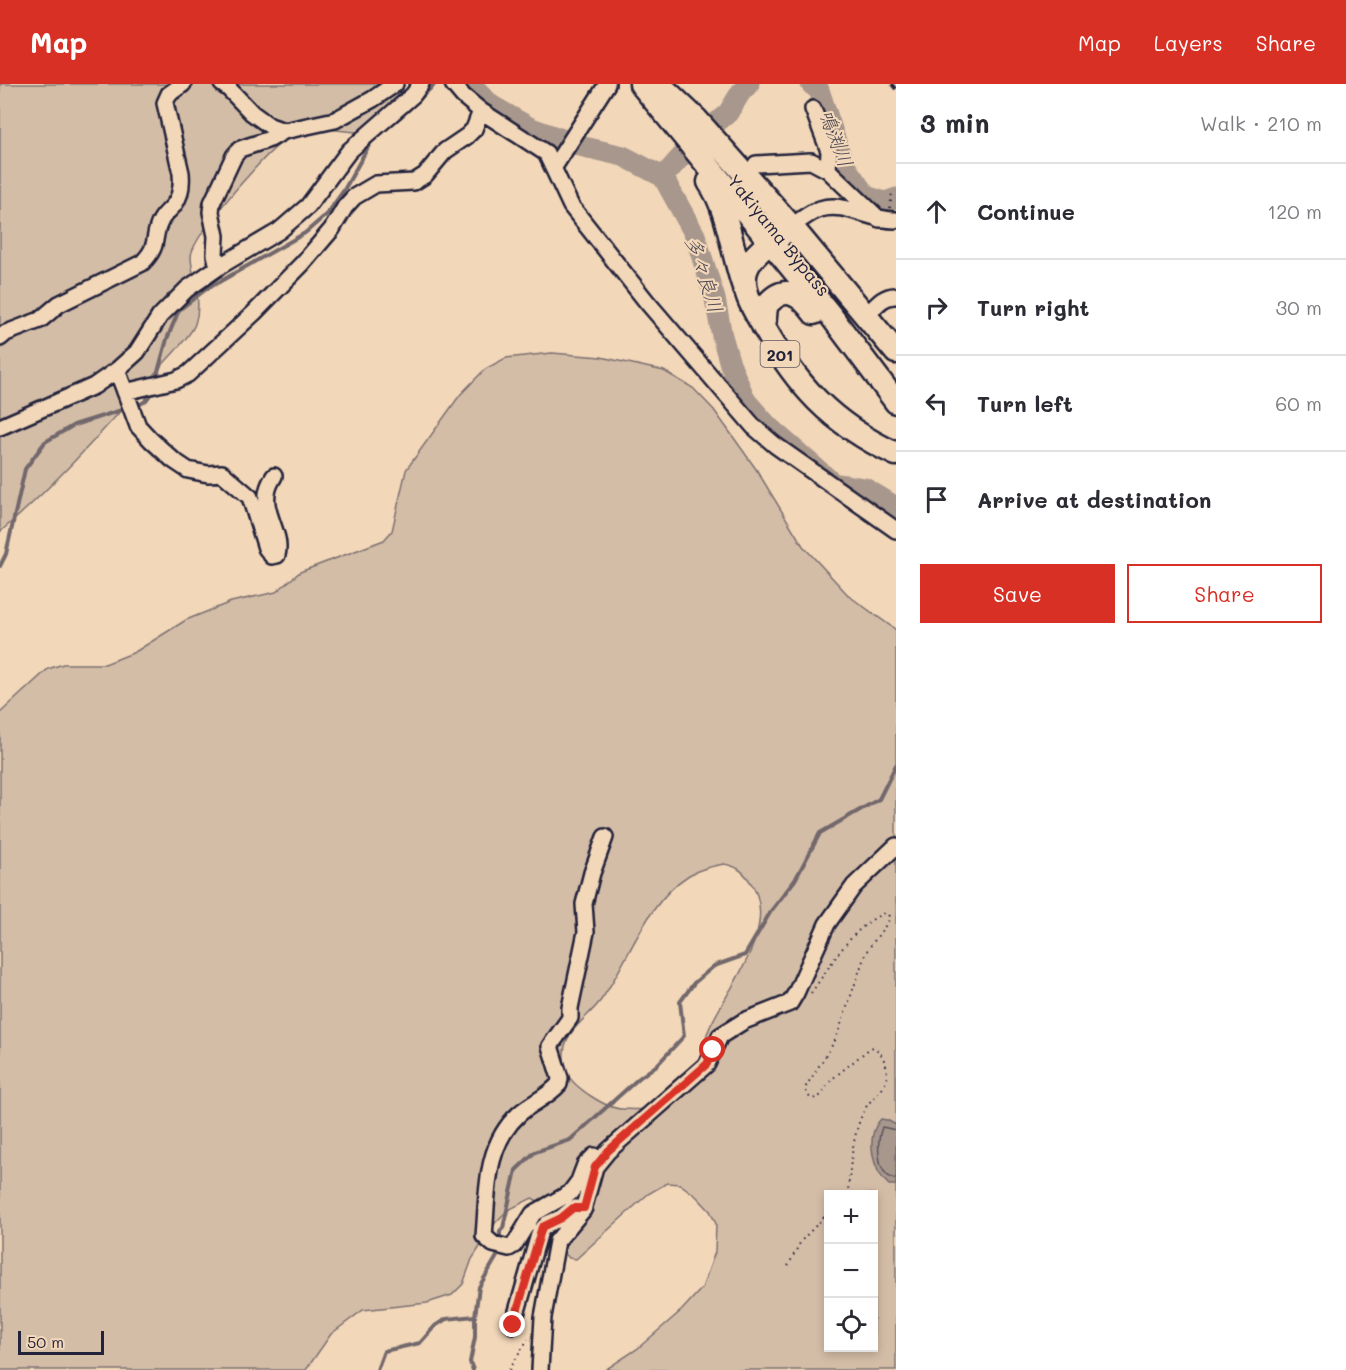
<!DOCTYPE html>
<meta charset="utf-8">
<style>
body{margin:0;font-family:Mali,"Klee One",sans-serif;background:#f7f7f7;color:#2b2b33}
.controls{position:absolute;right:18px;bottom:18px;display:grid;overflow:hidden;border-radius:0px;box-shadow:0 3px 9px #0003}
.controls button{width:54px;height:54px;display:grid;place-items:center;padding:0;border:0;border-bottom:2px solid #e1e1e2;background:#fff;color:#2b2b33;font:30px sans-serif}
.scale{position:absolute;left:18px;bottom:15px;width:86px;box-sizing:border-box;padding-left:6px;border:3px solid #22223b;border-top:0;font-size:16px;line-height:21px;white-space:nowrap;color:#22223b;-webkit-text-stroke:4px #f2d7b9;paint-order:stroke}
.stop{position:absolute;width:18px;height:18px;margin:-14px;border:4px solid #d93025;border-radius:50%;background:#fff}
.stop.end{background:#d93025;border-color:#fff;box-shadow:0 2px 6px #0008}
.list{margin:0;padding:0;list-style:none}
h2{display:flex;justify-content:space-between;align-items:center;height:78px;margin:0;padding:0 24px;font-size:26px}
h2 small{font-size:20px;font-weight:400;color:#7c7c81}
.list li{display:grid;grid-template-columns:39px 1fr auto;gap:18px;align-items:center;box-sizing:border-box;height:96px;padding:0 24px;border-top:2px solid #e1e1e2}
.list b{display:block;font-size:22px;white-space:nowrap}
.list em{font-size:20px;font-style:normal;color:#7c7c81}
.actions{display:flex;gap:12px;padding:18px 24px}
.actions a{flex:1;padding:14px 0;border:2px solid #d93025;border-radius:0px;text-align:center;font-size:21px;color:#d93025}
.actions .main{background:#d93025;color:#fff}
.icon{flex:none;width:33px;height:33px;fill:none;stroke:currentColor;stroke-width:2;stroke-linecap:round;stroke-linejoin:round}
.map{position:relative;flex:none;width:896px;height:1286px;overflow:hidden}
header{display:flex;align-items:center;gap:36px;box-sizing:border-box;height:84px;padding:0 30px;background:#d93025;color:#fff}
header strong{font-size:28px}
nav{display:flex;gap:33px;margin-inline-start:auto;font-size:21px}
main{display:flex}
aside{flex:1;background:#fff}
.map>svg:first-child{display:block}
.green{fill:#d4bda7;stroke:#7b7071;stroke-width:1.5;fill-rule:evenodd}
.water{fill:#a8978c;stroke:#72686c;stroke-width:1.5}
.lines{fill:none;stroke-linecap:round;stroke-linejoin:round}
.shore{stroke:#58515b;stroke-width:1.5}
.stream{stroke:#72686c;stroke-width:4}
.river{stroke:#a8978c;stroke-width:21}
.minor-casing{stroke:#22223b;stroke-width:20}
.highway-casing{stroke:#22223b;stroke-width:27}
.path{stroke:#22223b;stroke-width:2;stroke-dasharray:1.5 4.5;stroke-linecap:butt}
.minor{stroke:#f2d7b9;stroke-width:15}
.highway{stroke:#f2d7b9;stroke-width:22}
.rail{stroke:#22223b;stroke-width:4;stroke-dasharray:9 4.5;stroke-linecap:butt}
.route{stroke:#d93025;stroke-width:8}
.labels{text-anchor:middle;dominant-baseline:central;stroke-width:4.5;stroke-linejoin:round;paint-order:stroke}
.shield{fill:#f2d7b9;stroke:#605861;stroke-width:1.5}
.shield-label{font-size:16px;font-weight:bold;fill:#22223b}
.street-label{font-size:18px;fill:#22223b;stroke:#f2d7b9}
.water-label{font-size:20px;font-style:italic;fill:#4a4553;stroke:#f2d7b9}
</style>
<header>
<strong>Map</strong>
<nav><a>Map</a><a>Layers</a><a>Share</a></nav>
</header>
<main>
<div class="map">
<svg width="896" height="1286" viewBox="0 0 896 1286">
<rect width="100%" height="100%" fill="#f2d7b9"/>
<filter id="ink" filterUnits="userSpaceOnUse"><feTurbulence type="fractalNoise" baseFrequency=".0167" numOctaves="2"/><feDisplacementMap in="SourceGraphic" scale="12" xChannelSelector="R" yChannelSelector="G"/><feConvolveMatrix kernelMatrix="1 2 1 2 8 2 1 2 1" color-interpolation-filters="sRGB"/></filter>
<g filter="url(#ink)">
<path class="green" d="M0 0H402L403 3 402 33C369 66 329 33 295 50 281 56 267 71 257 82 243 97 191 155 191 173 192 196 203 217 195 240 190 254 165 277 155 289 105 344 57 400 0 448Z
M552 269 601 273 664 287 693 304 714 326 756 385 803 462 849 512 896 546V1286H605L637 1265 682 1226 702 1204 715 1168 716 1140 710 1127 697 1113 680 1100 667 1099 648 1110 576 1175 569 1174C548 1153 569 1131 532 1114L508 1126 496 1138 472 1175 463 1200 452 1211 427 1219 363 1226 331 1250 306 1286H0V629L48 585 63 580H105L135 568 186 536 231 518 276 508 300 488 384 456 392 447 406 386 460 311 485 285 506 274ZM724 780C736 782 742 786 749 796 783 841 727 904 709 945 700 965 697 997 683 1013 669 1028 641 1026 622 1025 607 1025 573 1003 567 989 564 982 563 970 565 962 569 945 591 930 601 916 630 875 645 819 689 791 700 785 712 782 724 780ZM828 1110H874V1264H828Z"/>
<path class="water" d="M881 1035 887 1036 896 1041V1101H889C872 1087 865 1052 881 1035Z"/>
<g class="lines">
<path class="shore" d="M896 1046 882 1043C877 1057 875 1092 896 1095"/>
<path class="stream" d="M385 45 407 27 435 0
M156 295 167 255 179 226 205 206 305 149 327 130 344 106 372 56
M135 322C145 319 149 315 152 305
M0 482 6 470 25 385 45 358 74 341 128 324
M500 1158V1147L503 1144 516 1086 535 1068 570 1056 639 994 657 981 684 952 680 918 694 899 714 882 745 871 771 827 795 796 820 749 879 715 896 681
M377 1286 384 1267 420 1259 435 1242 446 1235 475 1232 479 1203 499 1169V1165
M473 1286 470 1278 475 1253V1232"/>
<path class="river" d="M471 0 491 21 531 44 584 63 623 72 663 93 695 151 715 215 722 252 730 280 746 317 769 343 833 399 865 404 896 423
M811 0 819 6 843 79 866 112 885 118 896 114
M663 93 697 55 728 29 741 8 749 0"/>
<g class="minor-casing">
<path id="minor" d="M222 0 229 5 252 29 270 42 284 47 335 36 373 15 395 0
M453 0 463 12 481 27 546 69 571 122 647 218 754 343 775 361 896 446
M813 25 829 67 828 86 879 135
M756 80 811 77 828 86
M554 83 607 0
M791 142C800 137 810 128 820 125 845 117 871 137 896 136
M218 183 215 170 216 152 211 128 212 119 234 72 240 65 270 55 284 47
M866 232C875 223 883 211 896 212
M0 254 6 249 40 236 59 220 142 179C161 160 151 154 161 136 164 130 170 126 174 121 181 112 182 100 181 89L165 19 169 10 183 0
M117 286 138 342 151 356 173 376 188 386 208 390 222 389 250 413 266 464 272 472 277 471C283 450 261 428 268 405 269 400 272 396 274 392
M125 308 176 296 188 290 254 229 303 179 332 145 345 123 354 113 376 100 414 98 425 91 445 67 467 52 474 45 481 27
M0 343 94 302 117 286 137 268 160 232 187 205 220 182 279 147 308 122 349 67 413 11 421 0
M594 1072 585 1081 579 1097 570 1109 533 1130 514 1161 509 1164 493 1160 484 1152C488 1109 484 1062 519 1030 531 1019 548 1013 559 1000L560 994 550 962 570 934V924L586 848 584 820 592 789 605 753
M513 1241 540 1147 547 1140 561 1134 573 1124H584
M540 1286 543 1233 557 1157 583 1126 595 1083 608 1067 707 980 720 952 744 937 790 919 796 909 827 840 854 802 896 762"/>
</g>
<g class="highway-casing">
<path id="highway" d="M641 0 832 233 896 318
M659 0 696 35 791 142 896 268
M709 98C729 126 732 170 744 203
M781 151C769 159 750 172 746 187 741 204 752 223 761 238 795 300 831 340 896 370
M764 244 766 222C784 199 800 210 814 229"/>
</g>
<path class="path" d="M890 124 892 108
M811 909C832 880 850 845 884 829L889 832 888 838 866 868 836 955 805 1004 808 1012 813 1015 820 1012 832 995 869 965 873 963C882 968 887 980 887 991 886 1007 872 1012 865 1025 853 1046 850 1083 848 1107L846 1110
M788 1182 801 1157 828 1129
M509 1286 528 1255"/>
<use href="#minor" class="minor"/>
<use href="#highway" class="highway"/>
<path class="rail" d="M892 0 896 5"/>
</g>
</g>
<g class="lines" filter="url(#ink)">
<path class="route" d="M513 1241 542 1143 561 1134 573 1124H584L595 1083 608 1067 707 980 713 966"/>
</g>
<g class="labels">
<rect class="shield" x="760.5" y="257" width="39" height="26" rx="4.5"/>
<g class="shield-label">
<text x="780" y="270">201</text>
</g>
<g class="street-label">
<text transform="translate(779 151) rotate(51)">Yakiyama Bypass</text>
</g>
<g class="water-label">
<text transform="translate(837 54) rotate(69)">鳴渕川</text>
<text transform="translate(705 190) rotate(72)">多々良川</text>
</g>
</g>
</svg>
<div class="controls">
<button>+</button>
<button>−</button>
<button><svg class="icon" aria-label="locate" viewBox="0 0 24 24"><circle cx="12" cy="12" r="6"/><path d="M12 2v4M12 18v4M2 12h4M18 12h4"/></svg></button>
</div>
<div class="scale">50 m</div>
<div class="stop" style="left:713px;top:966px"></div>
<div class="stop end" style="left:513px;top:1241px"></div>
</div>
<aside>
<h2>3 min<small>Walk · 210 m</small></h2>
<ul class="list">
<li><svg class="icon" aria-label="ahead" viewBox="0 0 24 24"><path d="M12 20V5M6 11l6-6 6 6"/></svg><div><b>Continue</b></div><em>120 m</em></li>
<li><svg class="icon" aria-label="right" viewBox="0 0 24 24"><path d="M7 20v-9h11M14 6l5 5-5 5"/></svg><div><b>Turn right</b></div><em>30 m</em></li>
<li><svg class="icon" aria-label="left" viewBox="0 0 24 24"><path d="M17 20v-9H6M10 6l-5 5 5 5"/></svg><div><b>Turn left</b></div><em>60 m</em></li>
<li><svg class="icon" aria-label="arrive" viewBox="0 0 24 24"><path d="M6 21V4h12l-3 4 3 4H6"/></svg><div><b>Arrive at destination</b></div></li>
</ul>
<div class="actions"><a class="main">Save</a><a>Share</a></div>
</aside>
</main>
